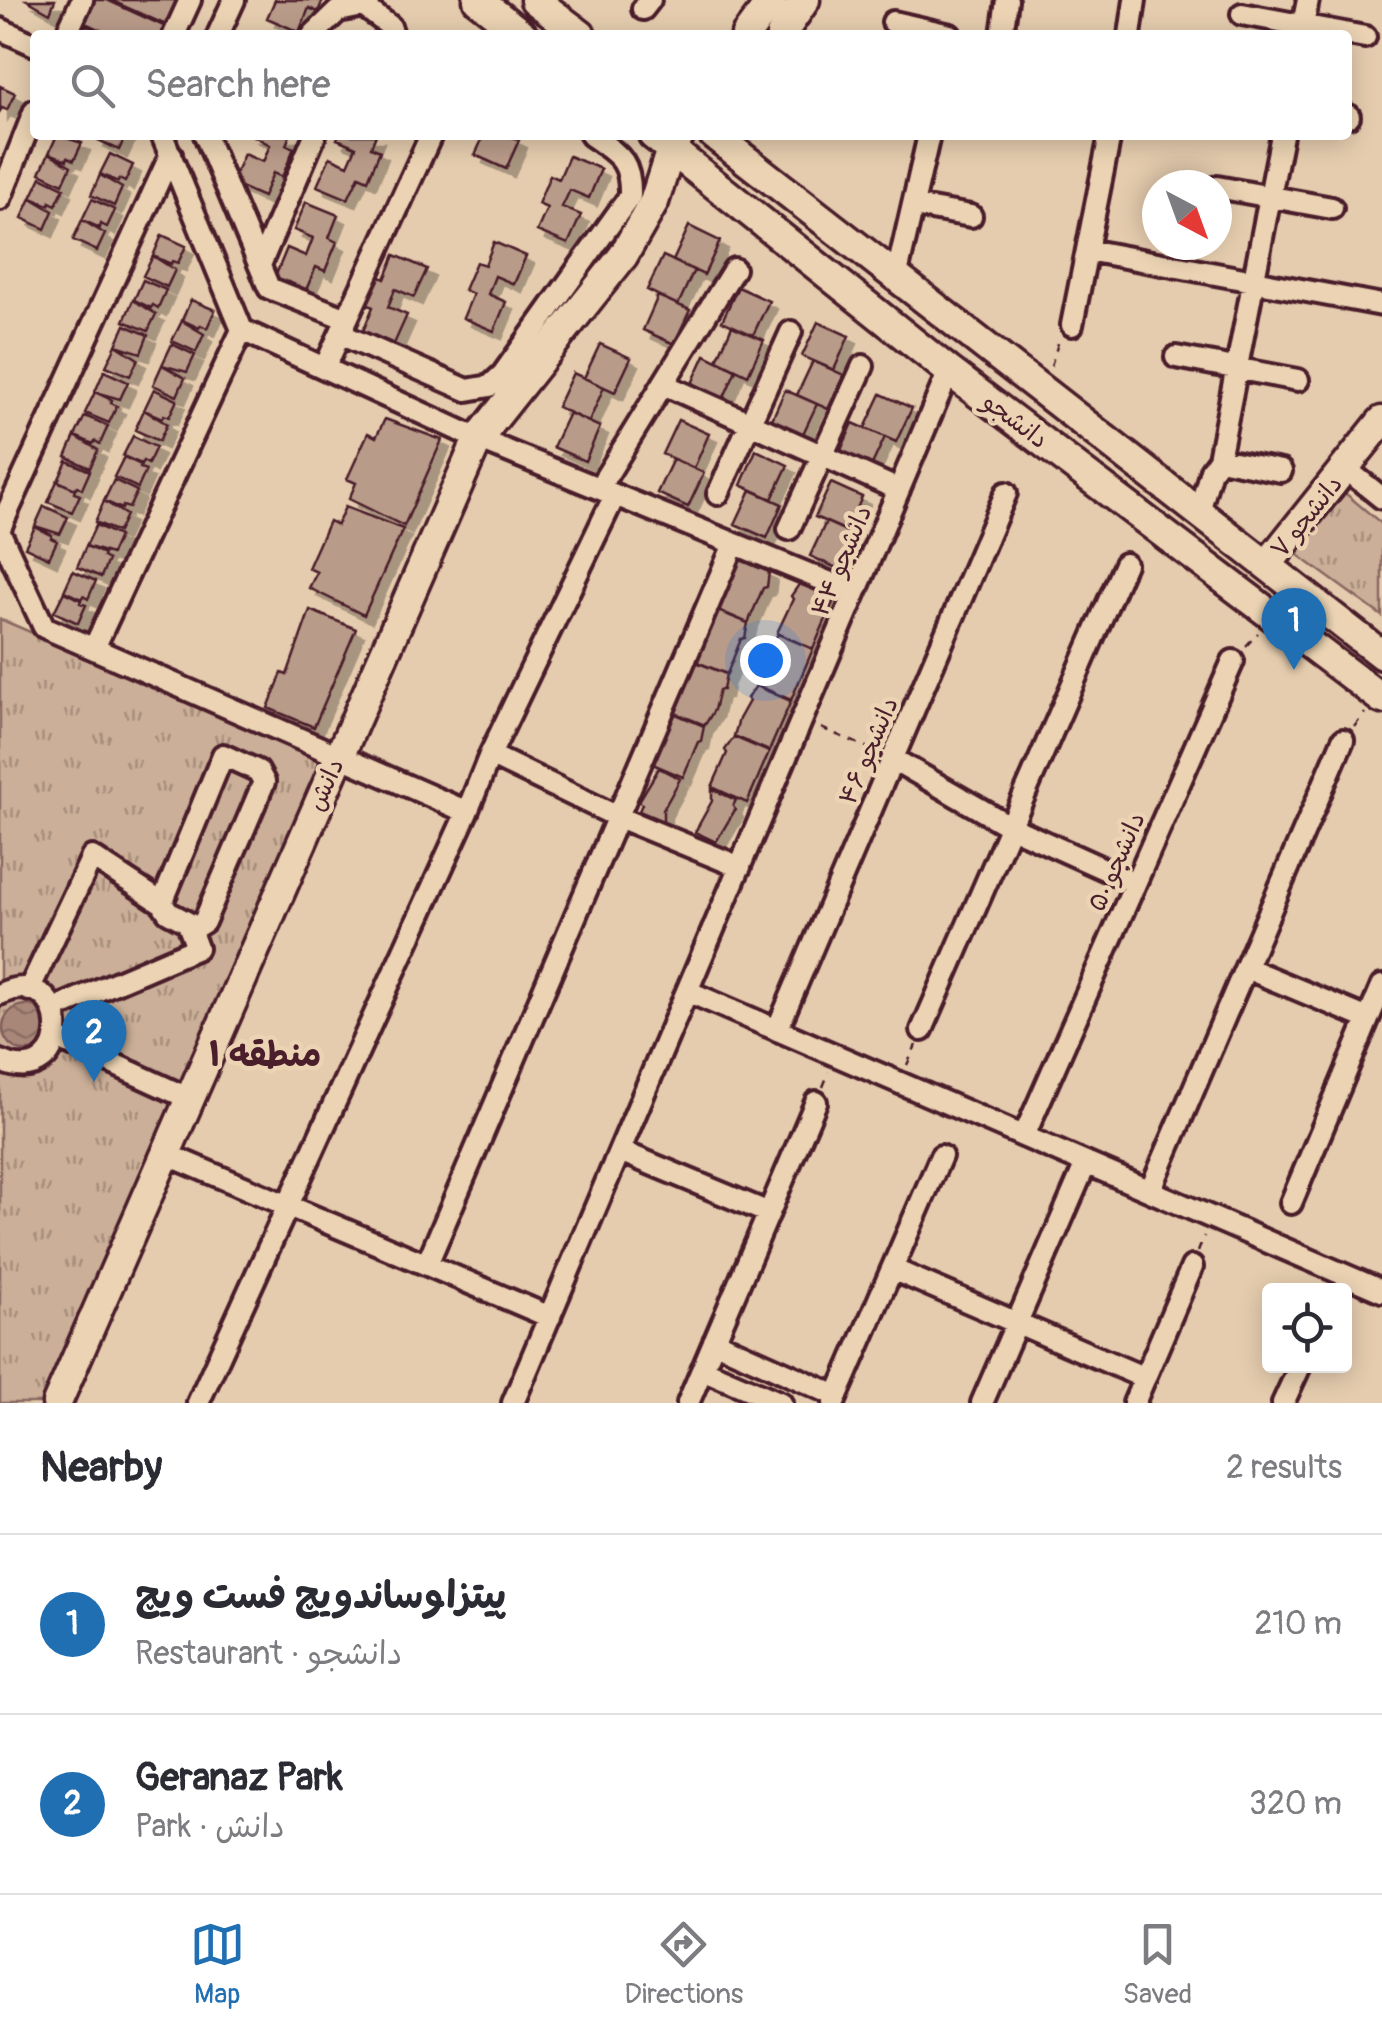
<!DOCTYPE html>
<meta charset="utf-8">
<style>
body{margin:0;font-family:Pangolin,"Playpen Sans Arabic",sans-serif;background:#f7f7f7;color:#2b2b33}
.controls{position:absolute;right:30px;bottom:30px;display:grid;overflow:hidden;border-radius:10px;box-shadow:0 5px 25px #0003}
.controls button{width:90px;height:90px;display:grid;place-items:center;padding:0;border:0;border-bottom:2px solid #e1e1e2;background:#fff;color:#2b2b33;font:50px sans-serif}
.compass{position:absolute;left:1142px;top:170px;width:90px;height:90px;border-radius:50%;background:#fff;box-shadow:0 5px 25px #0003;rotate:139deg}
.you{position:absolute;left:765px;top:660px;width:35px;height:35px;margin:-25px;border:8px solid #fff;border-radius:50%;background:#1a73e8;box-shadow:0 0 0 15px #1a73e833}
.badge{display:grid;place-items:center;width:65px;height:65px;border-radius:50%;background:#1f6fb2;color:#fff;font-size:32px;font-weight:700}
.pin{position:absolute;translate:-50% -82px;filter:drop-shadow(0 2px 5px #0008)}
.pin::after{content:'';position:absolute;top:52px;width:35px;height:30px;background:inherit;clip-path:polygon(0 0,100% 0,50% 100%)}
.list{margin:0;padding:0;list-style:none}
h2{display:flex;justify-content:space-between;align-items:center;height:130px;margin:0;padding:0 40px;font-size:42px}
h2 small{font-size:32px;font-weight:400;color:#7c7c81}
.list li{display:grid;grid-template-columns:65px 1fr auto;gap:30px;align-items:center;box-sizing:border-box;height:180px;padding:0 40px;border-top:2px solid #e1e1e2}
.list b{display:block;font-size:38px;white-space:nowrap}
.list p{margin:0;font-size:32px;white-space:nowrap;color:#7c7c81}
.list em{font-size:32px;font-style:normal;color:#7c7c81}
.icon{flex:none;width:55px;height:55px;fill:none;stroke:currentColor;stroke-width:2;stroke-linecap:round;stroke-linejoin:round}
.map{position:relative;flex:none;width:1382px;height:1403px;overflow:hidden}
.search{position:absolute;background:#fff;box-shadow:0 5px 25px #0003;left:30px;right:30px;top:30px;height:110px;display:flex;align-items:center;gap:25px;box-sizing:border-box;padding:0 35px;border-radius:10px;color:#7c7c81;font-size:38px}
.sheet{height:490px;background:#fff}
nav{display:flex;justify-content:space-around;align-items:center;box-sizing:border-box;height:140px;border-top:2px solid #e1e1e2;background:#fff;font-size:28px;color:#7c7c81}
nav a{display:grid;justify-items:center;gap:5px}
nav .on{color:#1f6fb2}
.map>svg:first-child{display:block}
.grass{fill:url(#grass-tufts);stroke:#8a6762;stroke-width:2.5}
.water{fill:url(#water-waves);stroke:#825d5a;stroke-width:2.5}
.building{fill:#b99b89;stroke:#4a1f2b;stroke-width:2.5;filter:url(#shadow)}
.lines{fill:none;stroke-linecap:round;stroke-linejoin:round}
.street-casing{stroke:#4a1f2b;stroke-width:28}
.secondary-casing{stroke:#4a1f2b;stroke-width:35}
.path{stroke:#4a1f2b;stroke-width:2.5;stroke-dasharray:8 8;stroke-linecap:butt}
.street{stroke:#ebd3b3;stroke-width:20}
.secondary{stroke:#ebd3b3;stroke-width:28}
.labels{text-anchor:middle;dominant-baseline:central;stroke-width:9;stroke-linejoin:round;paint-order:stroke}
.street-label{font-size:25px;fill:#4a1f2b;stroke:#ebd3b3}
.district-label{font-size:35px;font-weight:bold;fill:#4a1f2b;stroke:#ebd3b3}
</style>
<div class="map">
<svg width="1382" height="1403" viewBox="0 0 1382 1403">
<defs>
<pattern id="grass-tufts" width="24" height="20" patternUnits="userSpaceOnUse" patternTransform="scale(2.5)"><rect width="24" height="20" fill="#cbaf98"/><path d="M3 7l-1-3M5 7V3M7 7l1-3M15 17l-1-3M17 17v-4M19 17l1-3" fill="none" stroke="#a78e7c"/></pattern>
<pattern id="water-waves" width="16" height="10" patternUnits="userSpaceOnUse" patternTransform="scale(2.5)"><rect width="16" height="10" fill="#a88779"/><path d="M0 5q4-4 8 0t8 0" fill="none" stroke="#8b6e63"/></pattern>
<filter id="shadow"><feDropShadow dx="8" dy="8" stdDeviation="0" flood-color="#0004"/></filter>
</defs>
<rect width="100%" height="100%" fill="#e5ccae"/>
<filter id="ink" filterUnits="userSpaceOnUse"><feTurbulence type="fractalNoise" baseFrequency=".01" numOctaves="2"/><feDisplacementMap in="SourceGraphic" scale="20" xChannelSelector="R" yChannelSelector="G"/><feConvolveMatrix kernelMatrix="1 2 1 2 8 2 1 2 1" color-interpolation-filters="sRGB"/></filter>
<g filter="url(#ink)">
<path class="grass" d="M1339 488 1382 524V616L1291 550Z
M0 619 328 760 46 1403H0Z"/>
<path class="water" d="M3 1028a23 23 0 1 1 46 0a23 23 0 1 1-46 0Z"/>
<path class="building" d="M27 0H55L50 13Z
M95 0H107L166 27 162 35H111L85 23Z
M110 0H177L166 25Z
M275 0H323L318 12 309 8 299 32 267 18Z
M85 25 108 35H80Z
M0 86 15 93 7 110 2 108 0 111Z
M57 135 82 143 74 160 68 157 67 160 49 153Z
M98 135H126L119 150 96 139Z
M252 135H290L286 145 294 148 282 177 273 173 263 197 231 183 244 154 263 162 270 145Z
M339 135H376L371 147 380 151 368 180 359 176 348 199 317 186 330 157 348 165 356 147 337 139Z
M484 135H508L519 140 506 169 475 155Z
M49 153 71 166 63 184 40 173Z
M110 154 133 165 125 182 119 179 118 182 100 174Z
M569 156 601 169 589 198 570 190 562 207 581 215 568 244 537 231 547 208 538 204 550 175 559 179Z
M100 175 122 188 114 206 91 195Z
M41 177 64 188 56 205 50 202 49 205 31 198Z
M31 198 53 211 45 229 22 218Z
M92 199 115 210 107 227 101 224 100 228 82 220Z
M306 202 338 215 329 238 337 242 325 271 316 267 306 290 275 277 287 248 306 256 313 238 294 230Z
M82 220 105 234 97 251 73 240Z
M689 226 720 241 704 275 673 261Z
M162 235 186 246 178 263 172 261 171 264 153 256Z
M494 242 526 256 514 284 495 276 488 294 506 302 494 331 463 318 473 294 464 290 476 262 485 265Z
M395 255 427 269 414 297 395 289 388 307 407 315 394 344 363 331 373 307 364 303 376 275 385 279Z
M153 256 175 270 167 287 143 276Z
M663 256 694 270 678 305 647 290Z
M143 280 166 290 158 308 153 305 151 308 134 300Z
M738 287 769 301 753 335 722 321Z
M658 296 690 310 674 344 643 330Z
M133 300 156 314 148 331 124 321Z
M191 300 215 310 207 328 201 325 199 328 182 320Z
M182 321 204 334 196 352 172 341Z
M818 322 849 336 834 370 802 356Z
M125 325 148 335 141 353 116 345Z
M732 326 764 340 748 375 717 360Z
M172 344 195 355 187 372 162 365Z
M600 344 631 358 615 392 584 378Z
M116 345 138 359 130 376 106 366Z
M705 355 736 370 721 404 689 390Z
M813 361 844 375 828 409 797 395Z
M162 365 185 378 177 396 153 385Z
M104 371 128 382 120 399 95 392Z
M573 373 604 387 589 422 557 407Z
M154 389 177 400 169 417 164 415 162 418 144 410Z
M785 390 817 404 801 438 770 424Z
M95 392 112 400 111 403 117 406 109 423 85 413Z
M881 394 912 408 896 442 865 428Z
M144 410 167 424 159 441 135 430Z
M569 413 600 427 585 461 553 447Z
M85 416 108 426 100 444 95 441 93 444 75 436Z
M385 419 442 440 404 526 349 499 356 483 347 479 368 433 376 437Z
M678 420 709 434 694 468 662 454Z
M853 423 885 437 869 471 838 457Z
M75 436 98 450 90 468 66 457Z
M133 436 156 447 148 464 143 461 141 464 123 456Z
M756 450 788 465 772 499 741 485Z
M124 457 141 465 140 468 146 470 138 488 114 477Z
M673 459 704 473 688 507 657 493Z
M67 461 90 471 82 489 77 486 75 489 58 481Z
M114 480 137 491 129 508 123 506 122 509 104 501Z
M57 481 75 489 74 493 80 495 72 512 48 502Z
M831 483 862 497 847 531 815 517Z
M751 490 782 504 767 538 735 524Z
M104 501 126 515 118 532 95 522Z
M44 506 68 517 60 534 35 526Z
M345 507 403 529 364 615 309 588 317 572 308 568 329 521 337 525Z
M826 522 857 536 841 570 810 556Z
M96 525 119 536 111 554 86 546Z
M35 527 52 535 51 538 57 541 49 558 25 547Z
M86 546 104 554 103 557 108 560 101 577 77 567Z
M734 557 769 572 767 587 763 588 748 623 713 608Z
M73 571 96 581 88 599 83 596 81 599 64 591Z
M800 583 835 598 813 649 777 633 793 599 791 596Z
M64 592 81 600 80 603 86 605 78 623 54 612Z
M713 609 748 623 745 638 741 639 727 674 692 660Z
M310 610 356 629 314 727 268 708 282 673 287 675Z
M778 634 813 649 791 700 756 685 771 650 769 647Z
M691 660 726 674 723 690H719L714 710 705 725 670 711Z
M756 686 791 701 769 751 734 736 739 719 749 701 747 698Z
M669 711 704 726 701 741 698 742 683 777 648 762Z
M734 737 769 752 747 803 712 787 727 753 725 750Z
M659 768 680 779 663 810V821L639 811 642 804 639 801Z
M712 789 736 800 733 806 735 810 716 842 695 832 712 801Z"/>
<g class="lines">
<g class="street-casing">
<path id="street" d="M643 9 650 0
M1242 14 1365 37
M893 22 950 35
M0 29 35 45
M66 35 82 0
M174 35 190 0
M218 35 234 0
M313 35 338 11 363 6 390 26 393 35
M1002 35 1007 0
M1130 35 1135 0
M1301 35 1308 0
M1347 116H1349
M205 135 269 288 347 319
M1217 187 1332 208
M0 199 35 110
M914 206 971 216
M1087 250 1382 305
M260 265 315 135
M896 278 929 135
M1072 325 1110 135
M242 330 478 439 855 593
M340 334 467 390 490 386 503 374 630 196C631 160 619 155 591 135
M1176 357 1298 380
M325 367 431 135
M663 384 899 490
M1219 459 1281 471
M1346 469 1382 498
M599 488 734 269
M718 494 791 332
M1199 512 1211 470 1219 459 1282 135
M0 528 171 154
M789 529 863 366
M0 533 44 627 467 812
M94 648 242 330 162 135
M490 755 618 817 740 867
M893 759 1011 827 1135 883
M1246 968 1368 1019
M29 990 92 857 162 903 168 912 196 927 204 922 264 782 258 771 223 755 162 903
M687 991 1382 1291
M0 994C73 959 77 1094 0 1061
M54 1009 197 948 188 924
M777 1030 1006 493
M922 1030 1125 564
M57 1038 190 1099
M1024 1136 1233 661
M620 1151 769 1213
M166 1154 550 1317
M1150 1191 1343 740
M1291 1203 1382 986
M427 1264 734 544
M892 1269 1145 1378
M714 1341 837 1396
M702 1369 781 1403
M198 1403 467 812 490 755 615 495
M513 1403 949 371
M688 1403 816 1102
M834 1403 941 1156
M982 1403 1086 1163
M1134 1403 1192 1267
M1283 1403 1300 1366"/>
</g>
<g class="secondary-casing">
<path id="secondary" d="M478 0 523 35
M535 0 581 35
M746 35 772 0
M781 35 805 0
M653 135 949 371 1382 699
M714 135 1382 655
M1267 565 1382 421
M57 1403 478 439 623 256 654 202 671 149 680 135"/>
</g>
<path class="path" d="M1051 366 1059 340
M1246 646 1258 633
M1354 727 1365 713
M821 728 873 750
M907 1065 916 1045
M823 1087 829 1072
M1198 1252 1204 1236"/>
<use href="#street" class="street"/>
<use href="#secondary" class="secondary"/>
</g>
</g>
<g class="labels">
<g class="street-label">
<text transform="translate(1015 421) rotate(37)">دانشجو</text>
<text transform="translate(1307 517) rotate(-51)">دانشجو ۷</text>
<text transform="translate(842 561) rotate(-67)">دانشجو ۴۴</text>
<text transform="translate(869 751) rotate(-67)">دانشجو ۴۶</text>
<text transform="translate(326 785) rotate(-66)">دانش</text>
<text transform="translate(1117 862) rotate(-66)">دانشجو ۵۰</text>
</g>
<g class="district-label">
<text x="265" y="1055">منطقه ۱</text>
</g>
</g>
</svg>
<div class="controls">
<button><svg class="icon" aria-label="locate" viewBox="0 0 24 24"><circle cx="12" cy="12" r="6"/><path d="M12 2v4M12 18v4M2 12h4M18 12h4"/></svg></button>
</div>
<svg class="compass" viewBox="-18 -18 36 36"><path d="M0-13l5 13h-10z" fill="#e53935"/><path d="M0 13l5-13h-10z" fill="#7c7c81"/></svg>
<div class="you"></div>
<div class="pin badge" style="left:1294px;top:670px">1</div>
<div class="pin badge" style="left:94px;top:1082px">2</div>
<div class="search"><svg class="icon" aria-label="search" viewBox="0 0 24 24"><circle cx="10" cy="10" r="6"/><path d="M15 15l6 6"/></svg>Search here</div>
</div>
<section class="sheet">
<h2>Nearby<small>2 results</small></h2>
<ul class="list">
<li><span class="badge">1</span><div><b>پیتزاوساندویچ فست ویچ</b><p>Restaurant · دانشجو</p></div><em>210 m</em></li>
<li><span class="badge">2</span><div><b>Geranaz Park</b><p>Park · دانش</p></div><em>320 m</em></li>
</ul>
</section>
<nav>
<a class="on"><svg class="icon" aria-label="map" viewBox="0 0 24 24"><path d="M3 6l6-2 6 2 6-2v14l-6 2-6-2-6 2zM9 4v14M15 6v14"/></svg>Map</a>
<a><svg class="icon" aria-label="directions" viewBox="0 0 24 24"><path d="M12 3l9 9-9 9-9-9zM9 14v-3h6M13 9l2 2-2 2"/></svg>Directions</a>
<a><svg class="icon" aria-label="saved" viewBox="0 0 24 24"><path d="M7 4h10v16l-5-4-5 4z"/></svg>Saved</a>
</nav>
